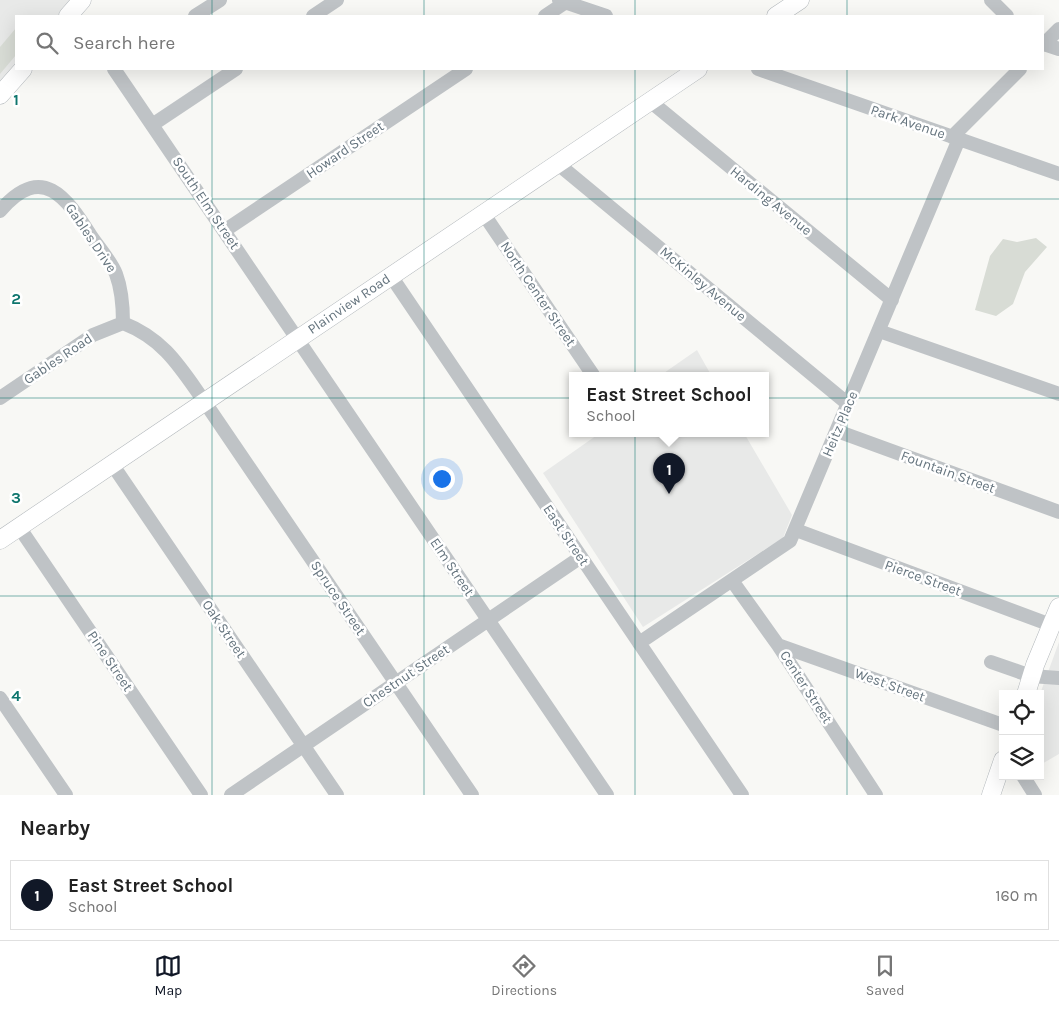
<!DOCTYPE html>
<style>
body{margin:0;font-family:Karla,sans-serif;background:#f2f2f2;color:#222}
.controls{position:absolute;right:15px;bottom:15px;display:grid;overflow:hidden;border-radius:0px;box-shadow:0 5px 20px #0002}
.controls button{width:45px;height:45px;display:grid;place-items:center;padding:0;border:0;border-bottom:1px solid #e0e0e0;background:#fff;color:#222;font:25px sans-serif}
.you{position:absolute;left:441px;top:478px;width:18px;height:18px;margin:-12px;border:4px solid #fff;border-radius:50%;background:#1a73e8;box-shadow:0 0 0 8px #1a73e833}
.badge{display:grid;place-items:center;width:32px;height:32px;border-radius:50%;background:#111827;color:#fff;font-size:16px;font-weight:700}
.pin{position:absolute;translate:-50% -41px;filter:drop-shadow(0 1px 2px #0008)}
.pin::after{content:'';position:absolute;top:26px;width:18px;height:15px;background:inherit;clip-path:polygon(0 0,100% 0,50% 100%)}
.popup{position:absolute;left:569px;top:372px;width:200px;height:65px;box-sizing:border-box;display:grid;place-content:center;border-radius:0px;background:#fff;filter:drop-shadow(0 1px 4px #0005);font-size:16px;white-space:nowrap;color:#767676}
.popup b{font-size:19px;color:#222}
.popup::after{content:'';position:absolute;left:50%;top:100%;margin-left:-10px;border:10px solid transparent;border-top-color:#fff}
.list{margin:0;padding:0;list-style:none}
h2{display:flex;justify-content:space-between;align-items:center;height:65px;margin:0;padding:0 20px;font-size:21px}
h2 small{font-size:16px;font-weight:400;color:#767676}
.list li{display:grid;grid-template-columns:32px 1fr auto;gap:15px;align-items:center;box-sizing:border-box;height:70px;margin:0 10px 10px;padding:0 10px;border:1px solid #e0e0e0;border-radius:0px}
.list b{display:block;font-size:19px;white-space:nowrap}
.list p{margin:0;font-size:16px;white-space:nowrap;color:#767676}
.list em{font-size:16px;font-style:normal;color:#767676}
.icon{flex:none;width:28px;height:28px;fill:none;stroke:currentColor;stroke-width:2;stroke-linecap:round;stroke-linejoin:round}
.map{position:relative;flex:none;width:1059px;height:795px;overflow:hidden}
.search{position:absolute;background:#fff;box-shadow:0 5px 20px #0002;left:15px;right:15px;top:15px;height:55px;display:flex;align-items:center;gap:12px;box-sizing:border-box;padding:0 18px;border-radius:0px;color:#767676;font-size:19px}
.sheet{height:145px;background:#fff}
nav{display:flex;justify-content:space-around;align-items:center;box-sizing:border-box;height:70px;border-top:1px solid #e0e0e0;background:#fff;font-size:14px;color:#767676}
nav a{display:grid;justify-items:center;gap:2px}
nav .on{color:#111827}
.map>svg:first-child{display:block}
.built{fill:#e8e9e8}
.green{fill:#d8dcd5}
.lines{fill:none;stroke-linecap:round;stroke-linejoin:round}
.major-casing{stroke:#b2b7bb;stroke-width:19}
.minor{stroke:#bfc3c6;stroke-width:14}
.major{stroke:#fff;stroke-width:18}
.grid{fill:none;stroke:#0f766e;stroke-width:1;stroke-opacity:0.55}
.labels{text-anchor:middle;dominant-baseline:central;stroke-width:5;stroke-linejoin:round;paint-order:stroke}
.street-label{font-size:14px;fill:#65747e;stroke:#fff}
.grid-label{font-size:16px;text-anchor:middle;font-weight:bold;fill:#0f766e;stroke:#fff;stroke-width:5;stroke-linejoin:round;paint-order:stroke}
</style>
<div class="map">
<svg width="1059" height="795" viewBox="0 0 1059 795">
<rect width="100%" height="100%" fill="#f8f8f5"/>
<path class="built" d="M0 0H78L64 16H16V69L0 92Z
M697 350 711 375H661Z
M600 433H744L792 515 783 538 643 627 543 473Z
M1059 642V754L1040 765V694Z"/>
<path class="green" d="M16 28V55L0 74V47Z
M1036 238 1047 247 1025 272 1013 304 996 316 975 310 990 256 1003 239 1017 242Z"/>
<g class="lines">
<g class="major-casing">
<path id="major" d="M68 16 82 0
M776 16 800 0
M0 95 23 69
M0 540 698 69
M1026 694 1035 665 1059 607
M991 795 1003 760"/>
</g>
<path class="minor" d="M559 0 606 16
M991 0 1007 16
M195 16 220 0
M313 16 337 0
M545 16 566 2
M1044 44 1059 49
M1043 45 1059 29
M114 69 607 795
M758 69 1059 174
M650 101 892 300
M152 125 236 69
M952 137 1020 69
M558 164 848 404
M0 211C42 162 66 197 91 236 99 248 111 261 116 274 122 290 123 306 123 323
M483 213 593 375
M224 231 466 69
M391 276 742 795
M879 331 1059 394
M0 398 93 335 123 323C164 339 180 367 204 401L472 795
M837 431 1059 512
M112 464 337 795
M19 527 201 795
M796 530 1051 625
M733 582 778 645 876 795
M639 643 790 541 959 139
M778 645 1003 725
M991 662 1031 676 1059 678
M0 698 66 795
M1023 776 1035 795
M231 795 581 557"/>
<use href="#major" class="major"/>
</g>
<path class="grid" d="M212 0V16M424 0V16M635 0V16M847 0V16M212 69V795M424 69V795M635 69V795M847 69V795M0 199H1059M0 398H1059M0 596H1059"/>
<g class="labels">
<g class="street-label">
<text transform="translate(908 122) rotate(19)">Park Avenue</text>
<text transform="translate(345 150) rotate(-34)">Howard Street</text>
<text transform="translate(771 201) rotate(39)">Harding Avenue</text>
<text transform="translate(206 203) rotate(56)">South Elm Street</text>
<text transform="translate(91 238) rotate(56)">Gables Drive</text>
<text transform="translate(703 284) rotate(40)">McKinley Avenue</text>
<text transform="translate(538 294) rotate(56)">North Center Street</text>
<text transform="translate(349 304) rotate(-34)">Plainview Road</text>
<text transform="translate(58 359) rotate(-34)">Gables Road</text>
<text transform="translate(840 424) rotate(-67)">Heitz Place</text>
<text transform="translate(948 472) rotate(20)">Fountain Street</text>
<text transform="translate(566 535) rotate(56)">East Street</text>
<text transform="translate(452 567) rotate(56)">Elm Street</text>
<text transform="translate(923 578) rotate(20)">Pierce Street</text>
<text transform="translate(338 598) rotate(56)">Spruce Street</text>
<text transform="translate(224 629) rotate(56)">Oak Street</text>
<text transform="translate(110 661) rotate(56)">Pine Street</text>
<text transform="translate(406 676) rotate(-34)">Chestnut Street</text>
<text transform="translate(890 685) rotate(20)">West Street</text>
<text transform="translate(806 687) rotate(57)">Center Street</text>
</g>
</g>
<g class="grid-label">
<text x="16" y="105">1</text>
<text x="16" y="304">2</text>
<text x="16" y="503">3</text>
<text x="16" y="701">4</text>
</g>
</svg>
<div class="controls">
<button><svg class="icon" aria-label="locate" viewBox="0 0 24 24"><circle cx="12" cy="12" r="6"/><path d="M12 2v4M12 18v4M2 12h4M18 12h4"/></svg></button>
<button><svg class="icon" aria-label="layers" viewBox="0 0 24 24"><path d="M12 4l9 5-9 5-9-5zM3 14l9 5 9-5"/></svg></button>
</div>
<div class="you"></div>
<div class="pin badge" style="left:669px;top:494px">1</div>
<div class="popup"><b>East Street School</b>School</div>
<div class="search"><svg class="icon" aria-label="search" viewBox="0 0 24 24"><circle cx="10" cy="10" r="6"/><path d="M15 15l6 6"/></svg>Search here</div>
</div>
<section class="sheet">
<h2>Nearby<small></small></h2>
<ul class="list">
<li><span class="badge">1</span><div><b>East Street School</b><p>School</p></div><em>160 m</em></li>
</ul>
</section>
<nav>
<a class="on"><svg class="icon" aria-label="map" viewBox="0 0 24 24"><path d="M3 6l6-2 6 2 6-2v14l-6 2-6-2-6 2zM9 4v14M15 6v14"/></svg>Map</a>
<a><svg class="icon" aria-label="directions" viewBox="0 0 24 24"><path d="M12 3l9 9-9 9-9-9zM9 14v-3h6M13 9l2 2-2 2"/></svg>Directions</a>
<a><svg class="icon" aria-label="saved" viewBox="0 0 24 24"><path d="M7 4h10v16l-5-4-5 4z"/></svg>Saved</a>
</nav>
